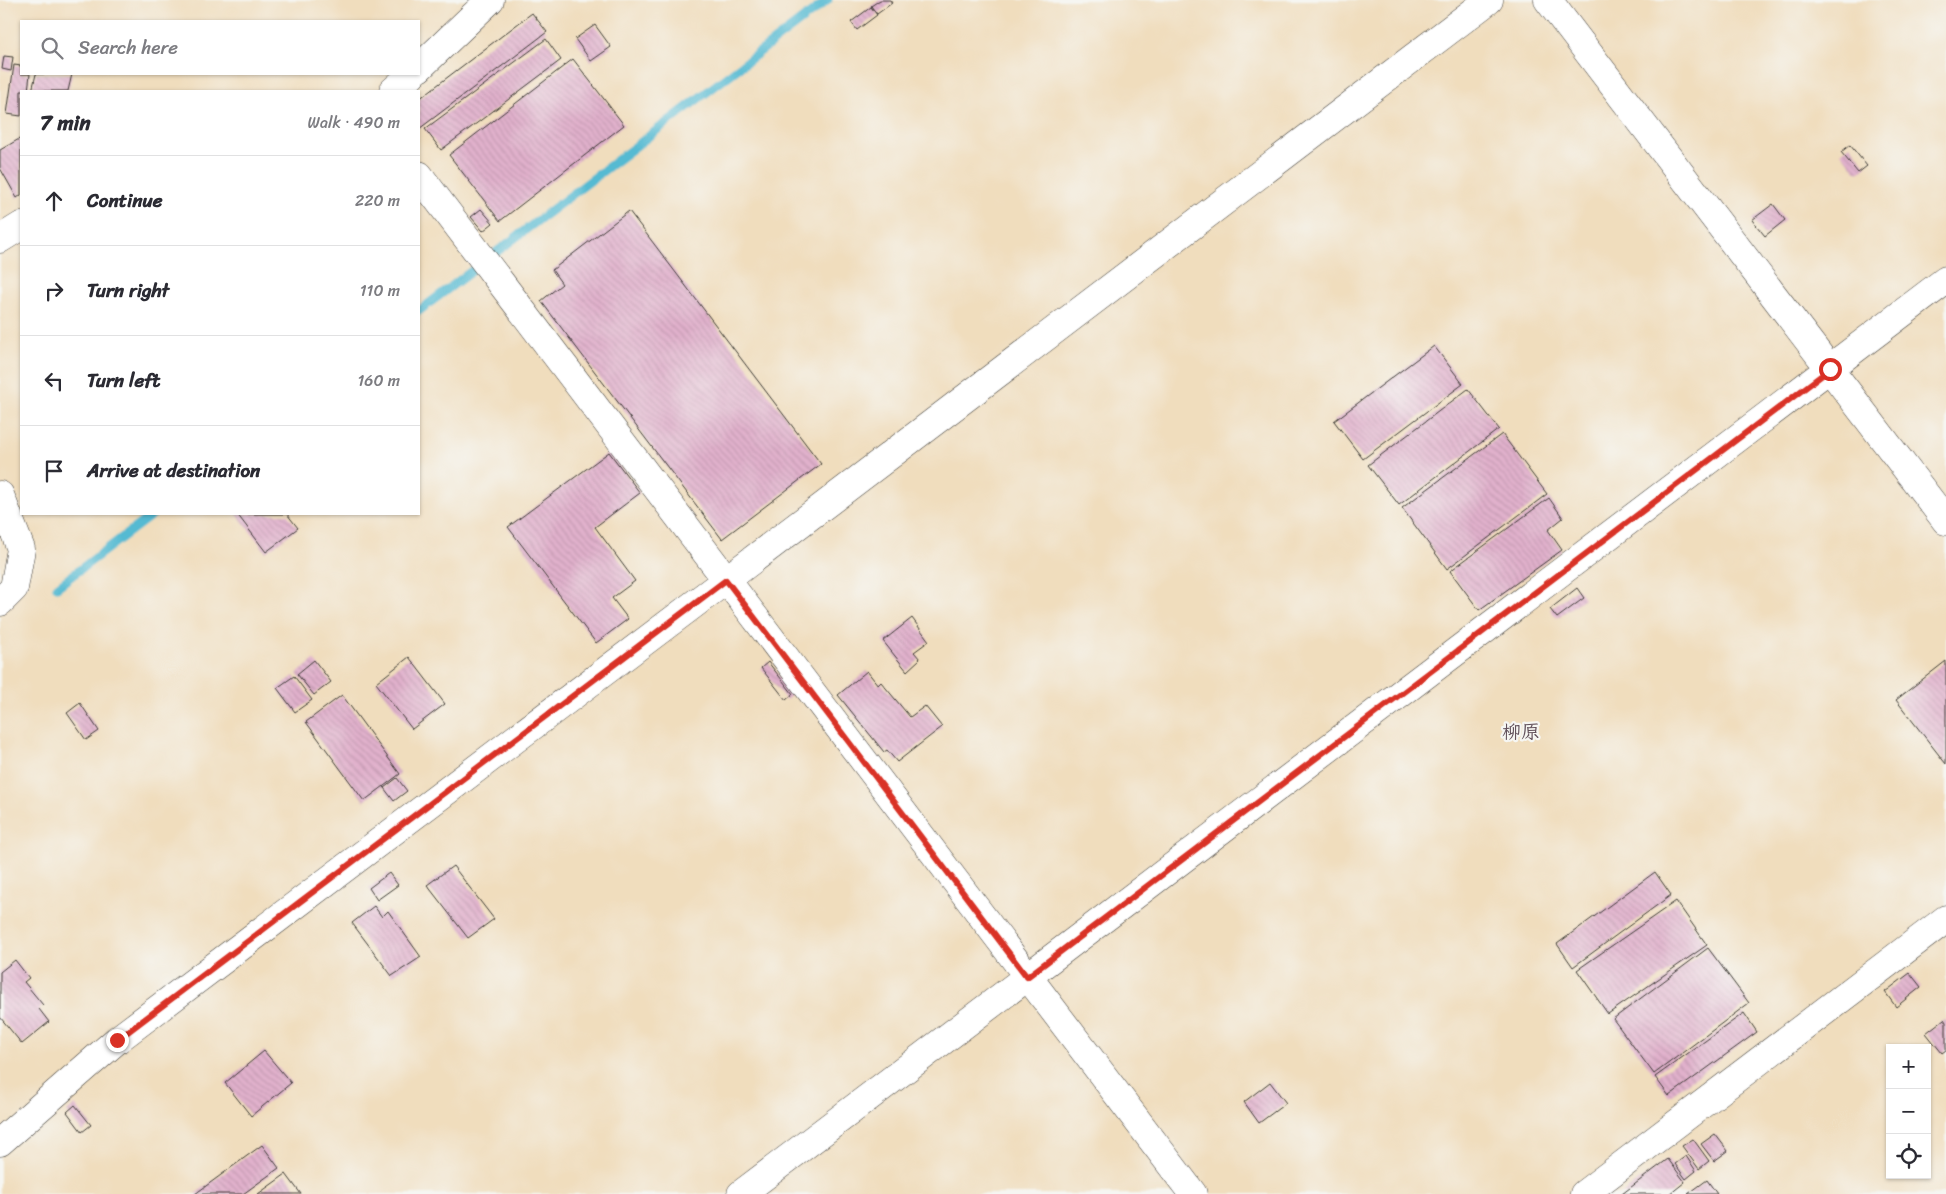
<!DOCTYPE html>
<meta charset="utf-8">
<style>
body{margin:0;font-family:Sriracha,"Klee One",sans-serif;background:#f7f7f7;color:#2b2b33}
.controls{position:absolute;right:15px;bottom:15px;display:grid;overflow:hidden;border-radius:0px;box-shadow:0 1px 4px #0004}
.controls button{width:45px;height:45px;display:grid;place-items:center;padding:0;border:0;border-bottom:1px solid #e1e1e2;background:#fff;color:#2b2b33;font:25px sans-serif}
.stop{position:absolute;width:15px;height:15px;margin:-11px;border:4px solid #d93025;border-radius:50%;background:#fff}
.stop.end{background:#d93025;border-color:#fff;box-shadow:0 1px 5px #0008}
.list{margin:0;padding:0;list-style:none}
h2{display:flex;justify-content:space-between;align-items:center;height:65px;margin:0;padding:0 20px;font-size:21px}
h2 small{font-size:16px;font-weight:400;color:#7c7c81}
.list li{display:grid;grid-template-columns:32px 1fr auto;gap:15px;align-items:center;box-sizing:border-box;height:90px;padding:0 20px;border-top:1px solid #e1e1e2}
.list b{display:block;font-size:19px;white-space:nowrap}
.list em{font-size:16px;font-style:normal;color:#7c7c81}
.icon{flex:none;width:28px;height:28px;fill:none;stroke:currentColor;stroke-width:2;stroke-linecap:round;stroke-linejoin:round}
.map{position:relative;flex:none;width:1946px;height:1194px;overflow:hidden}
.search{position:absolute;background:#fff;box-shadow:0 1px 4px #0004;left:20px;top:20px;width:400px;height:55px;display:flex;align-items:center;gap:12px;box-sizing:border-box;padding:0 18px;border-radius:0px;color:#7c7c81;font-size:19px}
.panel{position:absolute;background:#fff;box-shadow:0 1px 4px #0004;left:20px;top:90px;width:400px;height:425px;border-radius:0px}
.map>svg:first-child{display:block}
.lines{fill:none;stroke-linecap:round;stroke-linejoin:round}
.stream{stroke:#54bad2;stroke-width:9}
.building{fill:url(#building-back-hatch)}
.minor-casing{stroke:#3c3934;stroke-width:29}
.minor{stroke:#fff;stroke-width:28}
.route{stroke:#d93025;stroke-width:6}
.labels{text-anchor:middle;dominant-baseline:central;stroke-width:4.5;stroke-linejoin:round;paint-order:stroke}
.quarter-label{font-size:19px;font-weight:bold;fill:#61505a;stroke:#f6f6f2}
</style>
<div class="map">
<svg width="1946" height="1194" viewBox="0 0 1946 1194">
<defs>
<pattern id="building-back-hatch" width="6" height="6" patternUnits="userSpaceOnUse" patternTransform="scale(1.25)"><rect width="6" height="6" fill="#e1b1cc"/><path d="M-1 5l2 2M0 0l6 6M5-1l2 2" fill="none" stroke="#c098af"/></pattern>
</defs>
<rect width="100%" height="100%" fill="#f6f6f2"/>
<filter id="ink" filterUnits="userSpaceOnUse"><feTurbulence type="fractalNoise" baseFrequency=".02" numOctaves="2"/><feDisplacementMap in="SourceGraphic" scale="10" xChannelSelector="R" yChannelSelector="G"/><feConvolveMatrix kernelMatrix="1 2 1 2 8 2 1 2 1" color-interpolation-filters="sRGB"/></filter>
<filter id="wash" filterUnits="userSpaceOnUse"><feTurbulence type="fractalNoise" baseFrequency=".0096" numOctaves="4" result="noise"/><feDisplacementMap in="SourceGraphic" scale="20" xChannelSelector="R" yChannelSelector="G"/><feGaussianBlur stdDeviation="1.12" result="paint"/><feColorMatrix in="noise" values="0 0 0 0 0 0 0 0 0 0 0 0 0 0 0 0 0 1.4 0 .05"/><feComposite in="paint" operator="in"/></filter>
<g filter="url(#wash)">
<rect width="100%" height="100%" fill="#f0ddbd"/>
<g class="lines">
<path class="stream" d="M419 311 828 0
M57 587 153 514"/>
</g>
<g id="blocks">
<path class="building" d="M880 0H890L892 3 877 14 871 6Z
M871 7 877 15 857 30 851 22Z
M532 13 547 32 419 129V99Z
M595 25 611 47 591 61 575 39Z
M546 39 561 60 441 150 425 129Z
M4 56 13 57 11 71 2 69Z
M573 59 624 125 500 221 449 155Z
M14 65 21 66V74H30L28 91H21V116L7 114Z
M36 74H72L68 91H32Z
M21 138V195L17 198 0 168V150Z
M1850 145 1867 166 1858 173 1841 152Z
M1773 204 1785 220 1765 236 1752 220Z
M481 209 493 223 483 231 471 217Z
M629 211 821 464 722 539 541 301 562 284 552 270Z
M1434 346 1463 384 1363 459 1334 421Z
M1468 389 1499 429 1399 505 1368 465Z
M1502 434 1547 494 1447 569 1402 508Z
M609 452 640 493 595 527 635 581 612 598 628 619 596 643 508 527Z
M1549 498 1563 518 1548 530 1562 550 1479 610 1450 571Z
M237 514H287L298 528 266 552Z
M1577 588 1584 598 1557 618 1550 609Z
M912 618 929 641 914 652 920 659 907 671 883 641Z
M409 657 445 704 412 729 376 683Z
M314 660 331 682 314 695 297 674Z
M1946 661V764L1896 700Z
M768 662 793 694 786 700 761 668Z
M867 671 878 685 881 682 910 717 925 706 942 727 897 762 887 750 884 752 838 695Z
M294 676 312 700 295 712 277 688Z
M342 695 400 774 364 801 306 722Z
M80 703 99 731 86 740 67 713Z
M397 778 407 791 394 801 384 788Z
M453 866 494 919 468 938 427 885Z
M1655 872 1671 895 1573 967 1557 944Z
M389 873 398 885 377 900 369 888Z
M1676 901 1707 945 1608 1014 1577 970Z
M374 906 382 917 388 911 421 957 392 976 352 923Z
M1708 948 1749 1003 1654 1074 1613 1019Z
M15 960 29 978 24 982 43 1005 39 1009 49 1022 22 1044 0 1017V972Z
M1910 973 1921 987 1896 1007 1885 992Z
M1744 1013 1757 1032 1669 1096 1655 1077Z
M1944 1019 1946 1022V1050L1942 1053 1926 1033Z
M264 1051 291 1083 251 1116 225 1083Z
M1270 1082 1286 1103 1259 1123 1244 1102Z
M75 1105 91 1125 82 1132 67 1112Z
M1715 1134 1728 1151 1714 1161 1701 1144Z
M1693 1139 1709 1161 1699 1169 1682 1146Z
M262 1145 279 1168 243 1194H195Z
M1686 1156 1696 1171 1686 1179 1675 1164Z
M1668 1159 1685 1182 1670 1194H1622Z
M286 1174 301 1194H258Z
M1707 1180 1717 1194H1688Z"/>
</g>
</g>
<g filter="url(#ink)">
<use href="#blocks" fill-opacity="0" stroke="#3c3934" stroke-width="1"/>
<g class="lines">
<g class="minor-casing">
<path id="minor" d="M1548 0 1946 521
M419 68 490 0
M393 91 412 74
M419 175 1193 1194
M0 239 21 226
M0 495 21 549 14 588 0 602
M0 1142 117 1040 726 580 1489 0
M741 1194 1946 280
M1584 1194 1946 919"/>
</g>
<use href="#minor" class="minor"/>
</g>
</g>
<g class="lines" filter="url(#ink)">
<path class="route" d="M117 1040 726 580 1027 977 1830 369"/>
</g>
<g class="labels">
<g class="quarter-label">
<text x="1521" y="731">柳原</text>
</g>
</g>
</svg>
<div class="controls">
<button>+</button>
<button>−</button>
<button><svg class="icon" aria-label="locate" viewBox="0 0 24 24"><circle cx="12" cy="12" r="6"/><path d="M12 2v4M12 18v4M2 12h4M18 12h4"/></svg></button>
</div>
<div class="stop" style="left:1830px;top:369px"></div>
<div class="stop end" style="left:117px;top:1040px"></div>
<div class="search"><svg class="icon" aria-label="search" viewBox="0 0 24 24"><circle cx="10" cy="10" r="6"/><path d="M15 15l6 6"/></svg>Search here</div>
<section class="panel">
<h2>7 min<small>Walk · 490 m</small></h2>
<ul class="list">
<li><svg class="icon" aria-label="ahead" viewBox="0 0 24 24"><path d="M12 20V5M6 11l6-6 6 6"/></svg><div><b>Continue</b></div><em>220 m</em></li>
<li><svg class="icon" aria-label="right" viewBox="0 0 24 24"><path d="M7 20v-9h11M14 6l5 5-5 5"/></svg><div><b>Turn right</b></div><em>110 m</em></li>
<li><svg class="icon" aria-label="left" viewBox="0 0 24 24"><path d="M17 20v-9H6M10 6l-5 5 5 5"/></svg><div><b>Turn left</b></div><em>160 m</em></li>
<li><svg class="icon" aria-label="arrive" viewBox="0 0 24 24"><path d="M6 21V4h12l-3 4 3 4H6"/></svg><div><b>Arrive at destination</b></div></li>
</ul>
</section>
</div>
